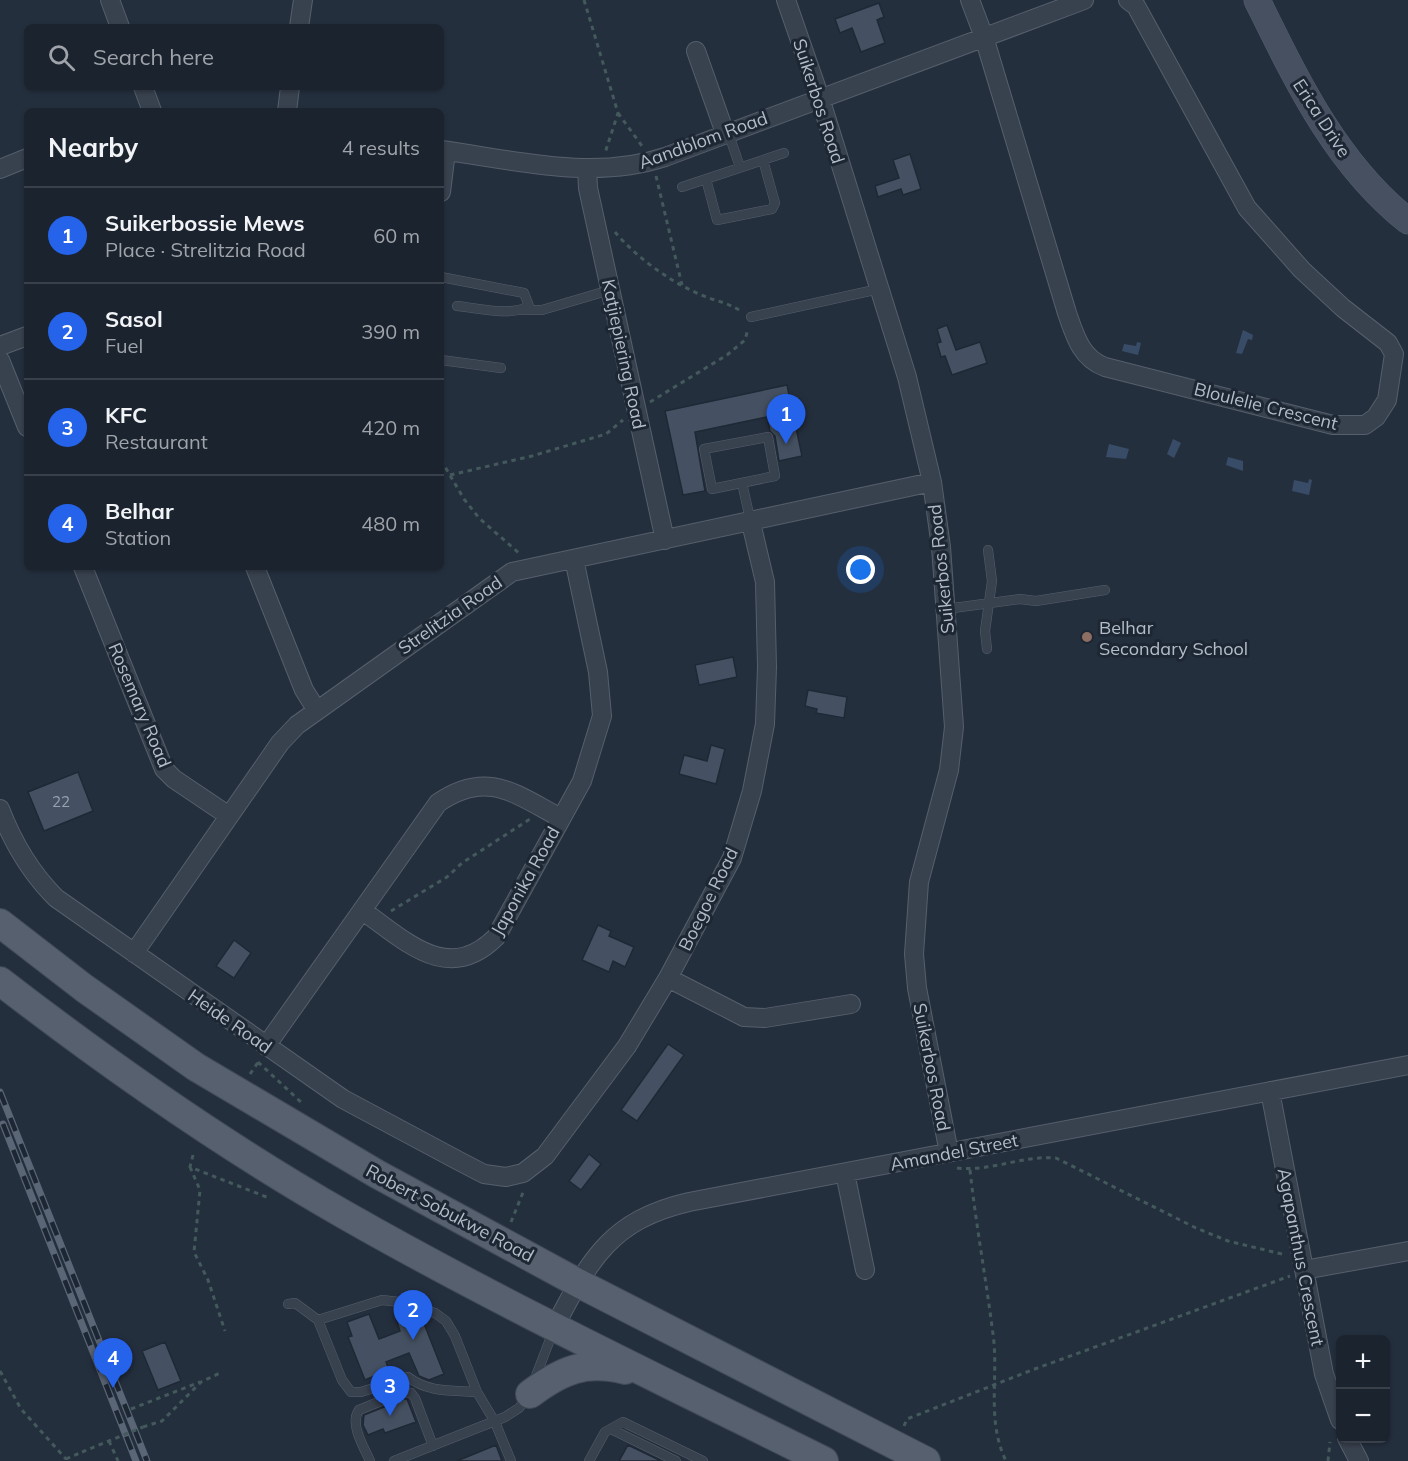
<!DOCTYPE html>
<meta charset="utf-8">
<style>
body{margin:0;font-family:Mulish,sans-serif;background:#282f3a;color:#f1f3f6}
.controls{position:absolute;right:18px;bottom:18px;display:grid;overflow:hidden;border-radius:9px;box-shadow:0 2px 4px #0004}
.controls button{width:54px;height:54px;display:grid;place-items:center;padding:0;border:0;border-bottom:2px solid #39404a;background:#1b232e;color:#f1f3f6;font:30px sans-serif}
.you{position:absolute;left:861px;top:570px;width:21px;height:21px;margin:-15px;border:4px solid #fff;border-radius:50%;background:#1a73e8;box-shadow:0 0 0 9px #1a73e833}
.badge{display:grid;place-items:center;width:39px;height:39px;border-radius:50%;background:#2563eb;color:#fff;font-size:20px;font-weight:700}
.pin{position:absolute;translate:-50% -50px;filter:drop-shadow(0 2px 3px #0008)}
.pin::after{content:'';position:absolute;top:32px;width:21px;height:18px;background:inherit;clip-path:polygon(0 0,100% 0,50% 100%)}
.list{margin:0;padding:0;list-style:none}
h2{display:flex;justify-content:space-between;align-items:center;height:78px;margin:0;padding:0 24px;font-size:26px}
h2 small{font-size:20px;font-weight:400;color:#a0a4aa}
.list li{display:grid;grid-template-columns:39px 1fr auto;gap:18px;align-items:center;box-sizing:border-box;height:96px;padding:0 24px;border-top:2px solid #39404a}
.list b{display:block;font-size:22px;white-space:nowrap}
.list p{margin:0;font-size:20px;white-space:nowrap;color:#a0a4aa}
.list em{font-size:20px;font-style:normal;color:#a0a4aa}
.icon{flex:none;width:33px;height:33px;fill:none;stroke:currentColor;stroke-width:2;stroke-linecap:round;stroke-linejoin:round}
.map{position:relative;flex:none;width:1408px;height:1461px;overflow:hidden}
.search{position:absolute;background:#1b232e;box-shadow:0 2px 4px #0004;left:24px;top:24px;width:420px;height:66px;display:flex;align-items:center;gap:15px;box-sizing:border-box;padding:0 21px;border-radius:9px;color:#a0a4aa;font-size:22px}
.panel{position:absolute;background:#1b232e;box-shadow:0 2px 4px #0004;left:24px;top:108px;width:420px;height:462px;border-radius:9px}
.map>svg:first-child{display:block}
.water{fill:#394c67}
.building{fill:#455162;stroke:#1f2835;stroke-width:1.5}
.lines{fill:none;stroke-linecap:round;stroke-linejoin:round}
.lane-casing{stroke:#565f6c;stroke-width:10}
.street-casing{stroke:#565f6c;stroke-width:20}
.secondary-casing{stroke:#565f6c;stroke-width:27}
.primary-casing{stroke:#414a57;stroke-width:30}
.path{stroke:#44595c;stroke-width:3;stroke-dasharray:4.5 4.5;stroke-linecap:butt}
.lane{stroke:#38414e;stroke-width:9}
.street{stroke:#38414e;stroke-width:18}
.secondary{stroke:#465061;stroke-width:26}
.primary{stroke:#56606e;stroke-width:28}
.rail-casing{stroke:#5a6575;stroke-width:7}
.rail{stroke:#1d2633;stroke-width:4.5;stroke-dasharray:14;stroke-linecap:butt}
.path-bridge{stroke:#44595c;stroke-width:3;stroke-dasharray:4.5 4.5;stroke-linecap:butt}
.education-dot{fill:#8d6e63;stroke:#1d2633;stroke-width:2}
.labels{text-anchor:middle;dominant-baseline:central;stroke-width:6;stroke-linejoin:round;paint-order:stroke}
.number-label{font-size:15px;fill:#98a1af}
.street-label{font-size:18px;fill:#b4bcc9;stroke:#1d2633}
.poi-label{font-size:18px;fill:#b4bcc9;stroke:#1d2633;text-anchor:start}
</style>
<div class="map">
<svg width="1408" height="1461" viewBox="0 0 1408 1461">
<rect width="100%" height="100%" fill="#242f3e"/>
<path class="water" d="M1243 330 1253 335 1252 340 1248 339 1242 354 1236 353Z
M1137 342 1141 343 1138 355 1122 351 1124 344 1136 346Z
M1173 439 1181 443 1174 458 1167 454Z
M1109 444 1129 449 1126 459 1106 457Z
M1228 457 1243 461V471L1226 465Z
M1309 479 1312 480 1309 495 1292 491 1294 480 1308 483Z"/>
<path class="building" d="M879 3 884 17 877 20 885 43 861 52 852 28 840 33 835 19Z
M910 154 921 189 903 195 901 189 878 197 875 186 899 178 893 160Z
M947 325 956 350 980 342 987 363 952 375 945 356 941 357 937 343 941 342 937 329Z
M787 385 802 456 779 461 775 436 770 431 767 417 695 432 705 491 683 495 665 411Z
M733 657 737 677 699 685 695 665Z
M808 690 847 697 844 718 816 713 817 709 805 706Z
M711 745 725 749 716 784 679 774 684 755 707 761Z
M78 772 93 811 44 831 28 792Z
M598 925 611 931 609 936 634 947 625 967 613 961 609 972 582 960Z
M234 940 251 953 234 978 216 966Z
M668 1044 684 1055 637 1121 621 1110Z
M589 1154 601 1164 581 1190 569 1181Z
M412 1313 421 1316 444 1374 429 1380 419 1376 409 1353 386 1362 389 1370 365 1380 348 1337 352 1336 347 1322 369 1314 379 1339 400 1331 396 1319Z
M165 1342 181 1381 158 1390 142 1351Z
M404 1399H407L416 1422 385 1433 383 1429 368 1435 363 1425 364 1415Z
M496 1445 502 1461H457Z
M628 1445 661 1461H619Z"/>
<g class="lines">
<g class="lane-casing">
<path id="lane" d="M728 132 740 167
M706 179 717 220 772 209 775 203 763 160
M682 187 784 153
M441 277 524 293 529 306C510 317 478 308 457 306
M522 310H542L610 290
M751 317 879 289
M441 360 501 368
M768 437 775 476 712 489 704 449Z
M742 483 751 523
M946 609 1020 599 1036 601 1105 590
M987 649 985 631 992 581 988 550
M288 1304 295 1303 318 1320 382 1300 400 1302 435 1313 446 1321 455 1336 477 1392 495 1422 511 1461
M318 1320 342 1380 351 1392H361L408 1377C429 1393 452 1390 477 1392
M534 1381 554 1329
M611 1429 676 1461
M370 1461C364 1447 349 1424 359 1410L403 1392 411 1393 415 1398 433 1446
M394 1461 505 1417 519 1408 528 1396
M589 1461 605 1432 623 1422 703 1461"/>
</g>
<g class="street-casing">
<path id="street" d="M110 0 120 27
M786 0 820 98 907 377 932 482 941 547 954 727 949 770 919 882 914 954 917 988 949 1153
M970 0 984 37 1067 313C1075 336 1081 358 1105 367L1333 425H1365L1376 417 1387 400 1394 354 1388 343 1343 308 1302 270 1247 208 1136 6 1128 0
M299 27 303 0
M696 51 725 133
M143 87 152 111
M287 111 290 87
M441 150C514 160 593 181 665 157L1084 0
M587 168 588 188 665 540
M0 169 27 158
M441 192 446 151
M0 346 27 336
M0 360 27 427
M83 567 164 769 174 779 229 816
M255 567 304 690 316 709
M0 809C13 843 30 872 56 898L343 1099 459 1161 484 1174 506 1177 523 1173 545 1156 627 1046 668 978 732 858 752 791 765 724 767 667 765 582 751 523
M363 911C406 941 448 985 496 937L582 781 602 716 598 672 574 559
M134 953 280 743 297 725 512 572 932 482
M668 978 744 1017 765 1018 851 1004
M266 1046 438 803C487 769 515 794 561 818
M1270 1091 1324 1374 1340 1420
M845 1173 865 1270
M1304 1270 1408 1251
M555 1326C590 1259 611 1220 689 1202L1408 1065
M1347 1438 1359 1461"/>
</g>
<g class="secondary-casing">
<path id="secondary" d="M1257 0C1297 81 1336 164 1408 221"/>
</g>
<g class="primary-casing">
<path id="primary" d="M0 923 84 988 196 1067 377 1174 578 1283 926 1461
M0 981C110 1066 224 1146 345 1215 501 1304 663 1381 824 1461
M530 1394C562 1370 586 1360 625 1370"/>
</g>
<path class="path" d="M584 0 618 113 605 153
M618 113 642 146
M656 176 682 285
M615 232C636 257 669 281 699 294 714 301 728 302 742 312
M650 402 727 355 745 340 748 329
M441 460 464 499 479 518 520 554
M450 475 532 456 606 434 623 420
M391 911 447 877 462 863 530 819
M258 1062 303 1104
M250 1074 259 1061
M193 1155 190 1167 269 1198
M190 1167 200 1190 194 1252 208 1280 225 1331
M957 1168C991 1172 1022 1155 1056 1158L1196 1228 1228 1241 1286 1255
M970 1170C976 1225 986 1279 993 1334 999 1377 986 1420 1006 1461
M511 1222 524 1190
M0 1371 21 1409 66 1459
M131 1409 200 1382
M904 1426 907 1419 1032 1370 1290 1276
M143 1427 162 1421 201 1382 220 1373
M109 1441 118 1461
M66 1459 82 1452
M1328 1461 1330 1442"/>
<use href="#lane" class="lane"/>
<use href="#street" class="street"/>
<use href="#secondary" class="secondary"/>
<use href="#primary" class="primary"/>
<g class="rail-casing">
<path id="rail" d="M0 1092 147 1461
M3 1124 136 1461"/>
</g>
<use href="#rail" class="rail"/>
<path class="path-bridge" d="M82 1452 143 1427"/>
</g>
<circle class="education-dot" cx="1087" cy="637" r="6"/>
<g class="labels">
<g class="number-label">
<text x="61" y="801">22</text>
</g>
<g class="street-label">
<text transform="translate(819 101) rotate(72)">Suikerbos Road</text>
<text transform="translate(1322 118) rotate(57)">Erica Drive</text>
<text transform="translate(703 140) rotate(-20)">Aandblom Road</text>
<text transform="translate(624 354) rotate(78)">Katjiepiering Road</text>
<text transform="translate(1266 406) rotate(14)">Bloulelie Crescent</text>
<text transform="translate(941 569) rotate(-96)">Suikerbos Road</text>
<text transform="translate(450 615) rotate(-35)">Strelitzia Road</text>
<text transform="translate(140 705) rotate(67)">Rosemary Road</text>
<text transform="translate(525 881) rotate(-61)">Japonika Road</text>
<text transform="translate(708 899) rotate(-64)">Boegoe Road</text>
<text transform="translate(230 1021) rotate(35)">Heide Road</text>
<text transform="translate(932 1067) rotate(79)">Suikerbos Road</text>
<text transform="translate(954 1152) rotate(-11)">Amandel Street</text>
<text transform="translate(450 1213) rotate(28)">Robert Sobukwe Road</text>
<text transform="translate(1301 1257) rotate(79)">Agapanthus Crescent</text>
</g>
<g class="poi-label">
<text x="1099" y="627">Belhar<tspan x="1099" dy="21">Secondary School</tspan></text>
</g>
</g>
</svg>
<div class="controls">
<button>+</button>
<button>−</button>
</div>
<div class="you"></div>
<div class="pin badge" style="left:786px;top:444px">1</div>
<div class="pin badge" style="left:413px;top:1340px">2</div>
<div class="pin badge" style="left:390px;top:1416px">3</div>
<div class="pin badge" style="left:113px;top:1388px">4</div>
<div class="search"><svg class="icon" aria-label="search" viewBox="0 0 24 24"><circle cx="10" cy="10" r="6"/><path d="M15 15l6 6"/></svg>Search here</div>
<section class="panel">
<h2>Nearby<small>4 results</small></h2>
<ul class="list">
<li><span class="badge">1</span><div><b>Suikerbossie Mews</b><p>Place · Strelitzia Road</p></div><em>60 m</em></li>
<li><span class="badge">2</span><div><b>Sasol</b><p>Fuel</p></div><em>390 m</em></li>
<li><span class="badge">3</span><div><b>KFC</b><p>Restaurant</p></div><em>420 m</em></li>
<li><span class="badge">4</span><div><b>Belhar</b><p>Station</p></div><em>480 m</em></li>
</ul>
</section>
</div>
